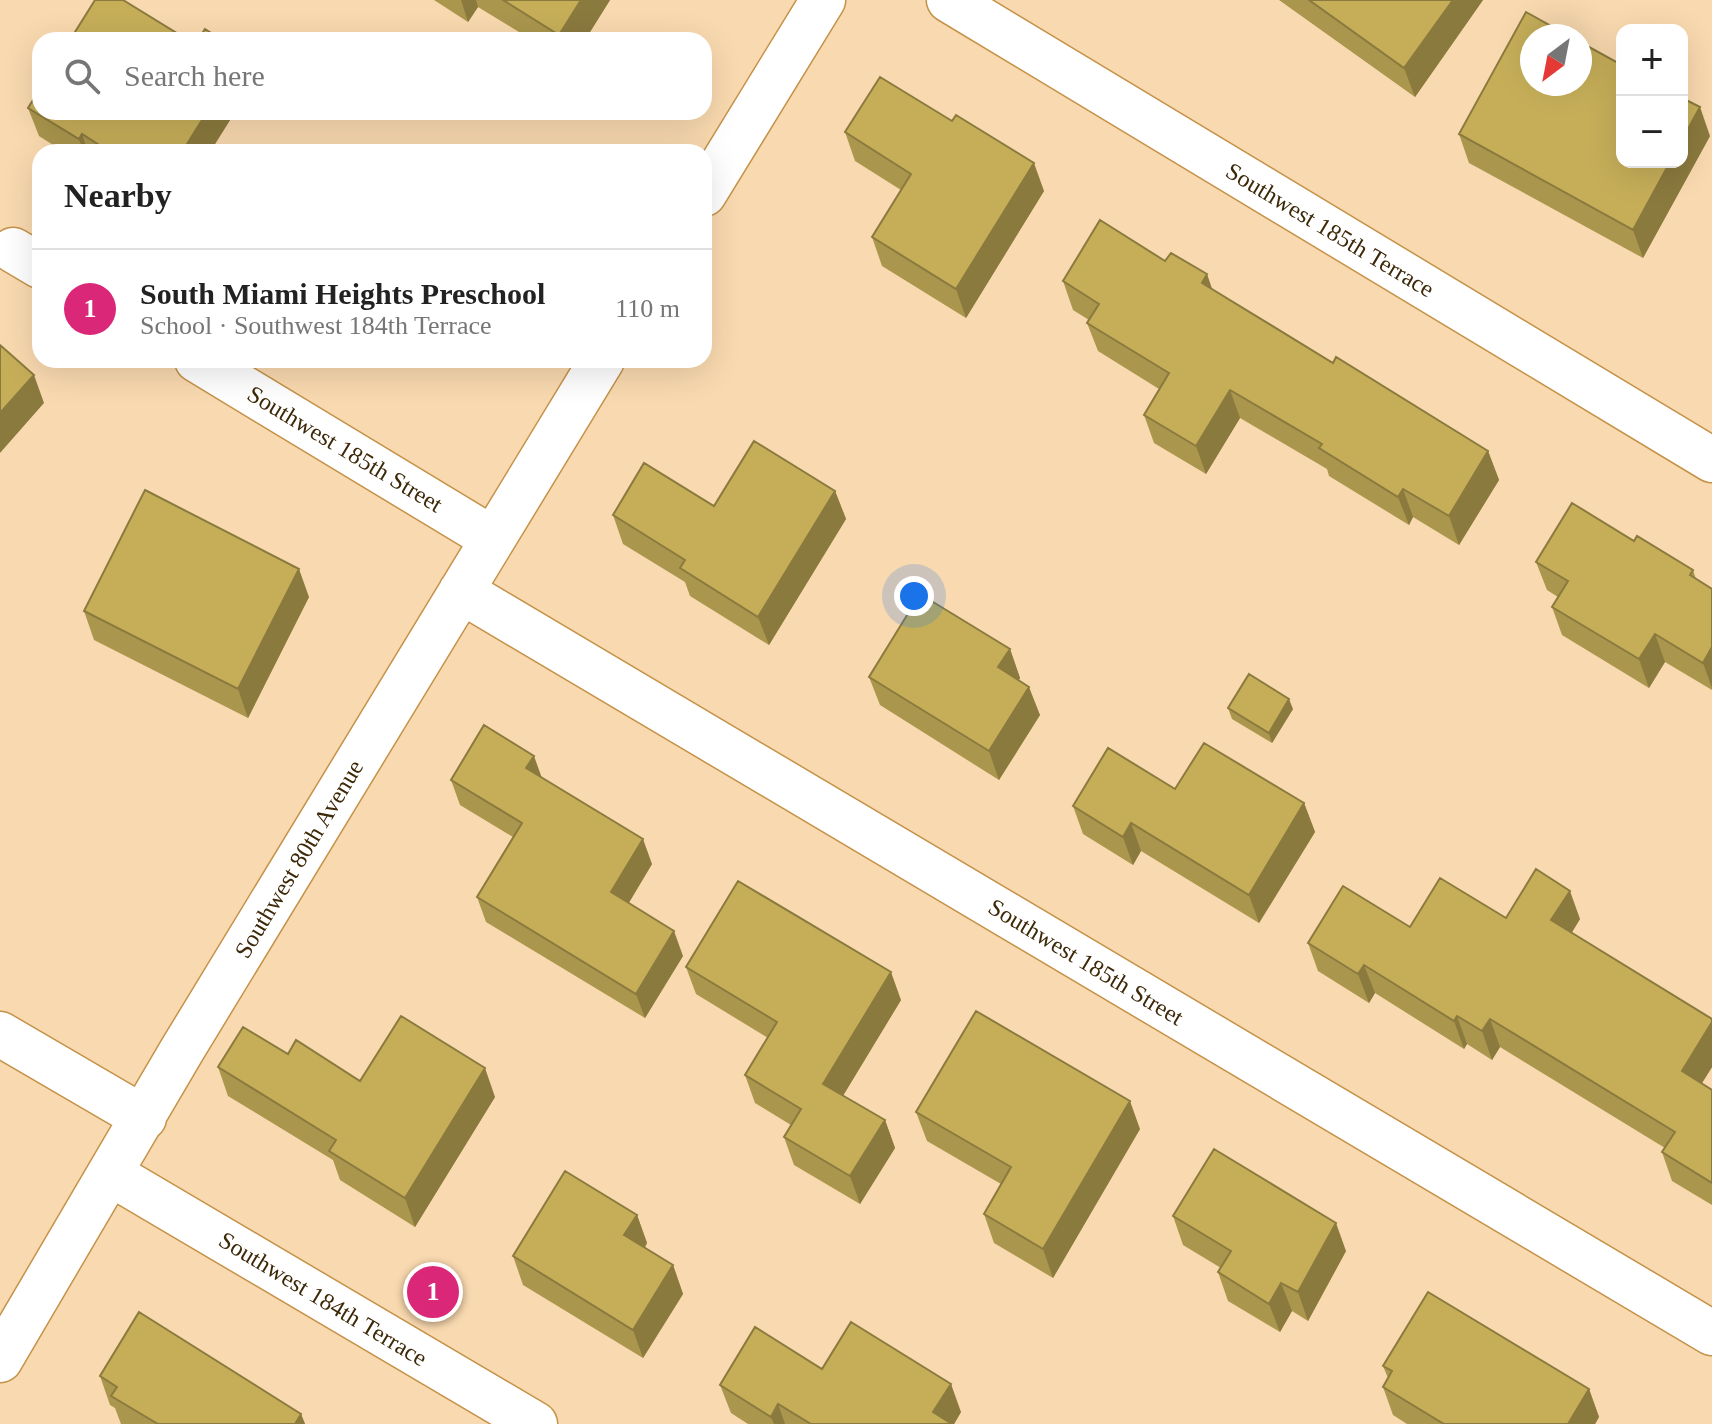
<!DOCTYPE html>
<meta charset="utf-8">
<style>
body{margin:0;font-family:"Times New Roman",serif;background:#f2f2f2;color:#222}
.controls{position:absolute;right:24px;top:24px;display:grid;overflow:hidden;border-radius:16px;box-shadow:0 8px 32px #0002}
.controls button{width:72px;height:72px;display:grid;place-items:center;padding:0;border:0;border-bottom:2px solid #e0e0e0;background:#fff;color:#222;font:40px sans-serif}
.compass{position:absolute;left:1520px;top:24px;width:72px;height:72px;border-radius:50%;background:#fff;box-shadow:0 8px 32px #0002;rotate:212deg}
.you{position:absolute;left:914px;top:596px;width:28px;height:28px;margin:-20px;border:6px solid #fff;border-radius:50%;background:#1a73e8;box-shadow:0 0 0 12px #1a73e833}
.badge{display:grid;place-items:center;width:52px;height:52px;border-radius:50%;background:#db2777;color:#fff;font-size:26px;font-weight:700}
.pin{position:absolute;translate:-50% -50%;border:4px solid #fff;box-shadow:0 2px 8px #0006}
.list{margin:0;padding:0;list-style:none}
h2{display:flex;justify-content:space-between;align-items:center;height:104px;margin:0;padding:0 32px;font-size:34px}
h2 small{font-size:26px;font-weight:400;color:#767676}
.list li{display:grid;grid-template-columns:52px 1fr auto;gap:24px;align-items:center;box-sizing:border-box;height:120px;padding:0 32px;border-top:2px solid #e0e0e0}
.list b{display:block;font-size:30px;white-space:nowrap}
.list p{margin:0;font-size:26px;white-space:nowrap;color:#767676}
.list em{font-size:26px;font-style:normal;color:#767676}
.icon{flex:none;width:44px;height:44px;fill:none;stroke:currentColor;stroke-width:2;stroke-linecap:round;stroke-linejoin:round}
.map{position:relative;flex:none;width:1712px;height:1424px;overflow:hidden}
.search{position:absolute;background:#fff;box-shadow:0 8px 32px #0002;left:32px;top:32px;width:680px;height:88px;display:flex;align-items:center;gap:20px;box-sizing:border-box;padding:0 28px;border-radius:24px;color:#767676;font-size:30px}
.panel{position:absolute;background:#fff;box-shadow:0 8px 32px #0002;left:32px;top:144px;width:680px;height:224px;border-radius:24px}
.map>svg:first-child{display:block}
.lines{fill:none;stroke-linecap:round;stroke-linejoin:round}
.minor-casing{stroke:#c59249;stroke-width:47}
.minor{stroke:#fff;stroke-width:44}
.wall{fill:#aa964d}
.shaded-wall{fill:#8b7a3e}
.building{fill:#c6ae59;stroke:#8b7a3e;stroke-width:2}
.labels{text-anchor:middle;dominant-baseline:central;stroke-width:6;stroke-linejoin:round;paint-order:stroke}
.street-label{font-size:24px;fill:#3d2808;stroke:#fff}
</style>
<div class="map">
<svg width="1712" height="1424" viewBox="0 0 1712 1424">
<rect width="100%" height="100%" fill="#f9d9af"/>
<g class="lines">
<g class="minor-casing">
<path id="minor" d="M949 0 1712 460
M704 194 823 0
M13 250 40 266
M197 360 493 539
M461 591 1712 1333
M0 1034 144 1118
M111 1174 535 1424
M0 1360 182 1050 602 360"/>
</g>
<use href="#minor" class="minor"/>
</g>
<path class="wall" d="M434 0H610L585 40H532L478 7 468 22Z
M1279 0H1483L1415 97Z
M28 108 235 112 210 152H64L39 136Z
M952 121 1044 191 966 318 882 266 872 237 901 190 855 161 845 132Z
M1459 134 1710 136 1643 258 1469 163Z
M1063 281 1212 289 1333 363 1488 451 1499 480 1459 545 1413 517 1409 525 1329 476 1327 469 1240 418 1206 474 1154 443 1144 415 1159 389 1098 351 1087 323 1089 320 1073 310Z
M835 491 846 519 769 645 690 596 685 582 623 544 613 515 714 506Z
M1634 541 1693 570 1696 579 1712 589V690L1665 662 1649 688 1562 635 1552 607 1558 597 1547 590 1536 562Z
M309 597 248 718 94 640 84 611Z
M1010 649 1020 678 1019 680 1040 715 999 780 880 705 869 677Z
M1228 708 1293 709 1272 743 1232 719Z
M542 778 652 864 629 903 683 956 645 1018 486 922 477 897 513 837 460 805 451 780Z
M1175 789 1304 803 1315 832 1259 923 1141 851 1133 865 1083 834 1073 806Z
M1506 918 1580 919 1571 933 1712 1019V1067L1702 1083 1712 1090V1205L1672 1181 1662 1152 1665 1148 1500 1047 1492 1060 1467 1044 1464 1049 1375 993 1369 1003 1318 971 1308 943 1410 927Z
M686 967 901 1000 843 1096 885 1120 895 1148 860 1204 794 1165 784 1137 791 1125 755 1103 745 1075 768 1038 696 994Z
M288 1054 360 1081 495 1097 415 1227 340 1180 333 1160 228 1096 218 1067Z
M916 1112 1140 1129 1053 1278 994 1243 984 1214 1001 1184 927 1141Z
M637 1215 647 1243 645 1248 673 1265 683 1294 643 1358 523 1285 513 1256Z
M1173 1216 1346 1251 1308 1321 1292 1311 1280 1332 1228 1301 1218 1272 1221 1268 1183 1245Z
M1383 1366 1589 1389 1599 1417 1595 1424H1407L1393 1415 1383 1387 1388 1378Z
M822 1369 961 1412 954 1424H748L731 1413 720 1385Z
M100 1376 301 1414 305 1424H121L115 1408 110 1405Z"/>
<path class="shaded-wall" d="M461 0H476L478 7 468 22Z
M581 0H610L585 40H561L559 35Z
M1453 0H1483L1415 97 1404 68Z
M1700 107 1710 136 1643 258 1633 230 1670 162H1682V140Z
M207 112H235L210 152H182Z
M82 134 88 152H84L79 139Z
M1034 163 1044 191 966 318 956 289Z
M1207 274 1217 303 1202 283Z
M34 375 44 403 0 453V413Z
M1230 390 1240 418 1206 474 1196 446Z
M1488 451 1499 480 1459 545 1449 516Z
M1403 489 1413 517 1409 525 1398 497Z
M835 491 846 519 769 645 758 617Z
M299 569 309 597 248 718 238 689Z
M1655 634 1665 662 1649 688 1639 659Z
M1712 647V688L1703 663Z
M1010 649 1020 678 1009 696 998 667Z
M1029 687 1040 715 999 780 989 751Z
M1289 699 1293 709 1272 743 1269 733Z
M534 756 543 781 526 768Z
M1304 803 1315 832 1259 923 1249 895Z
M1131 823 1141 851 1133 865 1123 837Z
M643 839 652 864 620 917 611 892Z
M1570 891 1580 919 1562 949 1551 920Z
M674 931 683 956 645 1018 636 994Z
M1364 965 1375 993 1369 1003 1358 974Z
M891 972 901 1000 833 1112 823 1084Z
M1457 1016 1467 1044 1464 1049 1454 1021Z
M1490 1019 1500 1047 1492 1060 1482 1031Z
M1712 1022V1067L1692 1099 1682 1071Z
M485 1068 495 1097 415 1227 405 1198Z
M1130 1101 1140 1129 1053 1278 1043 1249Z
M885 1120 895 1148 860 1204 850 1176Z
M637 1215 647 1243 635 1263 624 1235Z
M1336 1223 1346 1251 1308 1321 1298 1292Z
M673 1265 683 1294 643 1358 633 1330Z
M1281 1283 1292 1311 1280 1332 1269 1304Z
M951 1384 961 1412 954 1424H937L933 1412Z
M1589 1389 1599 1417 1595 1424H1568Z
M778 1404 785 1424H774L771 1417Z
M301 1414 305 1424H295Z"/>
<path class="building" d="M95 0H123L188 40H70Z
M503 0H581L559 35Z
M1309 0H1453L1404 68Z
M1526 12 1569 36H1532V84H1580V42L1622 65V162H1670L1633 230 1459 134Z
M205 29 222 40H198Z
M880 77 952 121 956 115 1034 163 956 289 872 237 911 174 845 132Z
M40 89V112H207L182 152H110L82 134 79 139 28 108Z
M1682 98 1700 107 1682 140Z
M1100 220 1165 261 1171 253 1207 274 1202 283 1333 363 1336 357 1488 451 1449 516 1403 489 1398 497 1319 448 1322 444 1230 390 1196 446 1144 415 1169 373 1087 323 1099 304 1063 281Z
M0 345 34 375 0 413Z
M754 441 835 491 758 617 680 568 685 560 613 515 644 463 714 506Z
M145 490 299 569 238 689 84 611Z
M1572 503 1634 541 1637 536 1693 570 1690 575 1712 589V647L1703 663 1655 634 1639 659 1552 607 1568 581 1536 562Z
M920 594 1010 649 998 667 1029 687 989 751 869 677Z
M1249 674 1289 699 1269 733 1228 708Z
M484 725 534 756 526 768 643 839 611 892 674 931 636 994 477 897 522 823 451 780Z
M1204 743 1304 803 1249 895 1131 823 1123 837 1073 806 1108 748 1175 789Z
M1536 869 1570 891 1551 920 1712 1019V1022L1682 1071 1712 1090V1183L1662 1152 1675 1132 1490 1019 1482 1031 1457 1016 1454 1021 1364 965 1358 974 1308 943 1343 886 1410 927 1440 878 1506 918Z
M738 881 891 972 823 1084 885 1120 850 1176 784 1137 801 1109 745 1075 777 1022 686 967Z
M976 1011 1130 1101 1043 1249 984 1214 1011 1167 916 1112Z
M401 1016 485 1068 405 1198 329 1151 336 1140 218 1067 243 1027 288 1054 296 1040 360 1081Z
M1214 1149 1336 1223 1298 1292 1281 1283 1269 1304 1218 1272 1231 1251 1173 1216Z
M565 1171 637 1215 624 1235 673 1265 633 1330 513 1256Z
M1428 1292 1589 1389 1568 1424H1444L1383 1387 1392 1371 1383 1366Z
M139 1312 301 1414 295 1424H158L111 1396 117 1387 100 1376Z
M851 1322 951 1384 933 1412 952 1424H811L778 1404 771 1417 720 1385 755 1327 822 1369Z"/>
<g class="labels">
<g class="street-label">
<text transform="translate(1330 230) rotate(31)">Southwest 185th Terrace</text>
<text transform="translate(345 449) rotate(31)">Southwest 185th Street</text>
<text transform="translate(299 859) rotate(-59)">Southwest 80th Avenue</text>
<text transform="translate(1086 962) rotate(31)">Southwest 185th Street</text>
<text transform="translate(323 1299) rotate(31)">Southwest 184th Terrace</text>
</g>
</g>
</svg>
<div class="controls">
<button>+</button>
<button>−</button>
</div>
<svg class="compass" viewBox="-18 -18 36 36"><path d="M0-13l5 13h-10z" fill="#e53935"/><path d="M0 13l5-13h-10z" fill="#767676"/></svg>
<div class="you"></div>
<div class="pin badge" style="left:433px;top:1292px">1</div>
<div class="search"><svg class="icon" aria-label="search" viewBox="0 0 24 24"><circle cx="10" cy="10" r="6"/><path d="M15 15l6 6"/></svg>Search here</div>
<section class="panel">
<h2>Nearby<small></small></h2>
<ul class="list">
<li><span class="badge">1</span><div><b>South Miami Heights Preschool</b><p>School · Southwest 184th Terrace</p></div><em>110 m</em></li>
</ul>
</section>
</div>
